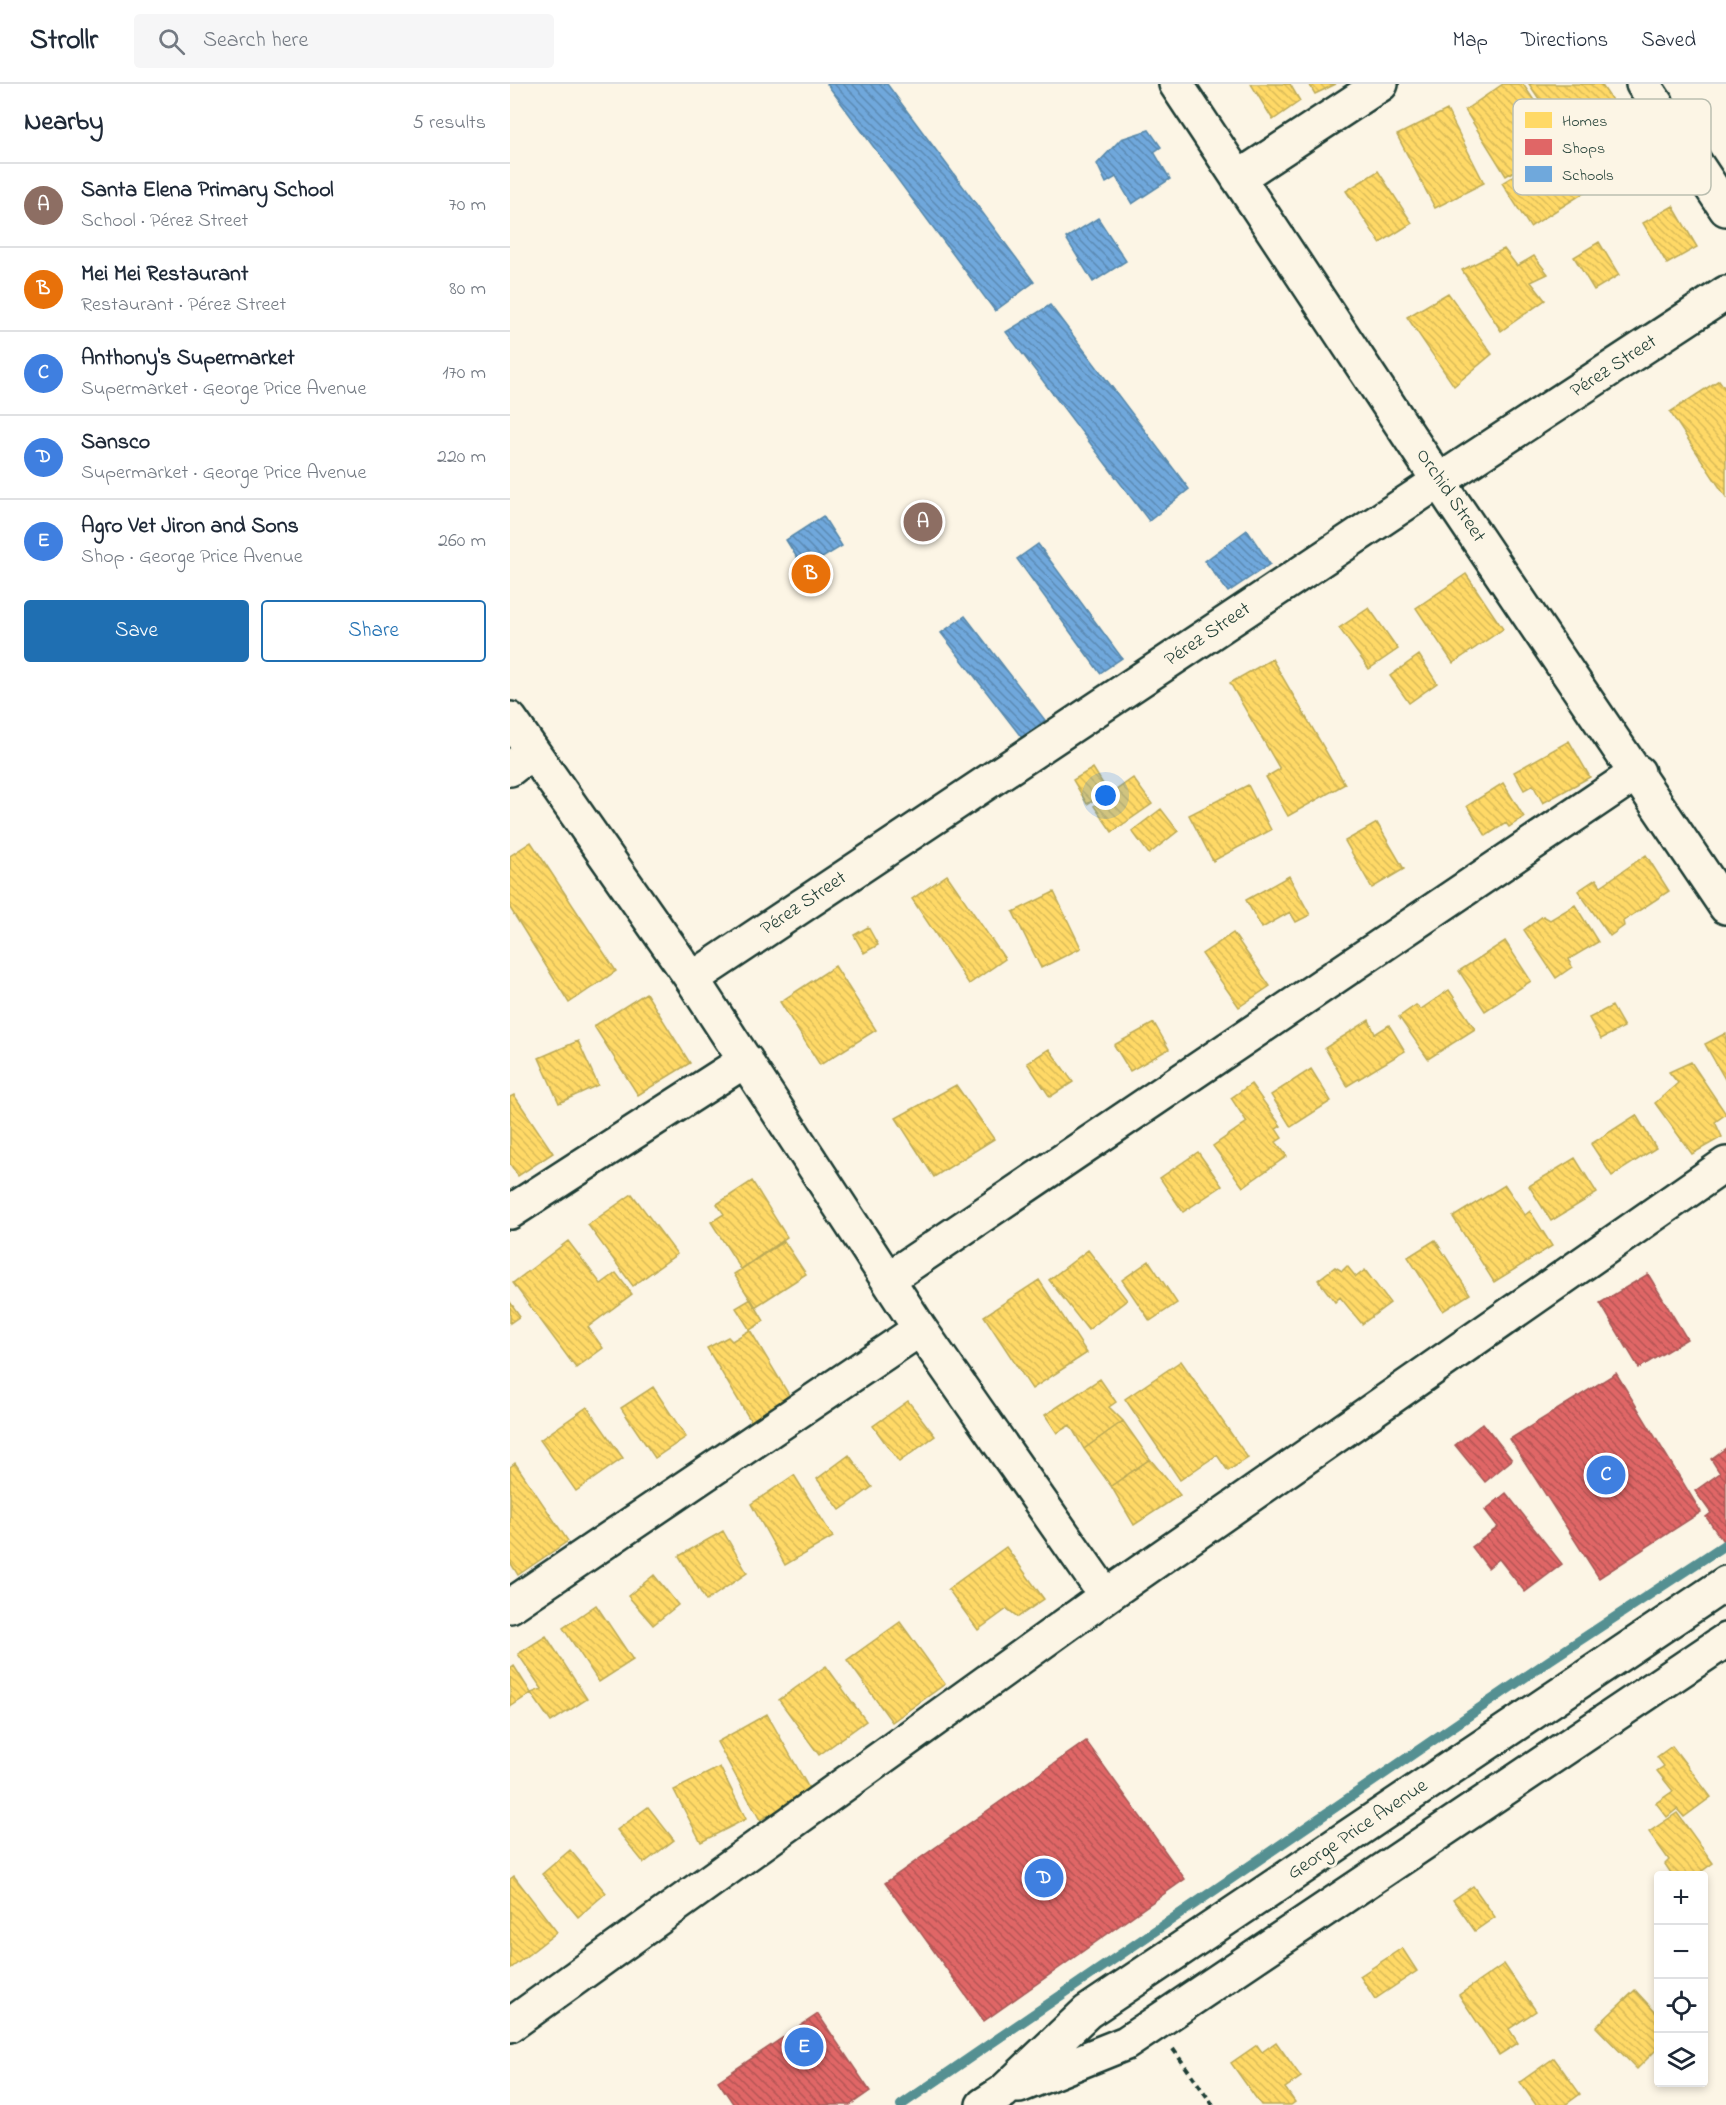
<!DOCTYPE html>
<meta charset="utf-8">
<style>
body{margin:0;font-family:"Indie Flower",sans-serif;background:#f6f6f7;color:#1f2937}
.controls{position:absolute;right:18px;bottom:18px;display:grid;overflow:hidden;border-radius:6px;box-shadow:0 3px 9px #0003}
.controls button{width:54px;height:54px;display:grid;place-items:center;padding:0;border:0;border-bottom:2px solid #e0e1e3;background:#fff;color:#1f2937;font:30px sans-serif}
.you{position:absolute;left:596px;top:712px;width:21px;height:21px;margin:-15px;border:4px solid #fff;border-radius:50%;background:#1a73e8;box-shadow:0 0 0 9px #1a73e833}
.badge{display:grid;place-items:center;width:39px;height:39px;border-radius:50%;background:#1f6fb2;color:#fff;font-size:20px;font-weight:700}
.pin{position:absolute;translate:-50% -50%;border:3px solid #fff;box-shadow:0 2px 6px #0006}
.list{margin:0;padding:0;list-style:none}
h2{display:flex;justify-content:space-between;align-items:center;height:78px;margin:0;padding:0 24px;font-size:26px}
h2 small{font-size:20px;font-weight:400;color:#747a83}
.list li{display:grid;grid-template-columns:39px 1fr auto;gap:18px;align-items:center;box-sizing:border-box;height:84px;padding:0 24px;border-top:2px solid #e0e1e3}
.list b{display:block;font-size:22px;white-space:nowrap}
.list p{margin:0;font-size:20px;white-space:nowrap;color:#747a83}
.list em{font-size:20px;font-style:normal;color:#747a83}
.actions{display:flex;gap:12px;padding:18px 24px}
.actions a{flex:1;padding:14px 0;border:2px solid #1f6fb2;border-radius:6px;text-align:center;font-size:21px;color:#1f6fb2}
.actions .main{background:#1f6fb2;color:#fff}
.icon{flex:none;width:33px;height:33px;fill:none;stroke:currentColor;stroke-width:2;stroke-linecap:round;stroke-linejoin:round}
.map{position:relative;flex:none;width:1216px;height:2021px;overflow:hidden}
header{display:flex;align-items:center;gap:36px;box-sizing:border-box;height:84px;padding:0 30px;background:#fff;border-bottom:2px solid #e0e1e3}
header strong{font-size:28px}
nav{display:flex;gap:33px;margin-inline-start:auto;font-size:21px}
.search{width:420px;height:54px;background:#f6f6f7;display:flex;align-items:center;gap:15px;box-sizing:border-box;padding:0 21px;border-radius:6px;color:#747a83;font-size:22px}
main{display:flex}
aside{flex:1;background:#fff}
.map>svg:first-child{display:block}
.homes{fill:url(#homes-back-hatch);stroke:#bcaa57;stroke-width:1.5}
.shops{fill:url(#shops-back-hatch);stroke:#a65a57;stroke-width:1.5}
.schools{fill:url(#schools-back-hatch);stroke:#5788aa;stroke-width:1.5}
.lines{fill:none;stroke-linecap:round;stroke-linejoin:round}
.stream{stroke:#549092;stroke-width:10}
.minor-casing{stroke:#1f3d34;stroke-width:38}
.major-casing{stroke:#1f3d34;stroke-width:38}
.path{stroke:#1f3d34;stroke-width:4;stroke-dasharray:6 4.5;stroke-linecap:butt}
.minor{stroke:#fcf5e5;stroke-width:33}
.major{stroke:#fcf5e5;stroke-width:33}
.labels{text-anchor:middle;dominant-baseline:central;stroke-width:6;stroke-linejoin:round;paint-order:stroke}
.street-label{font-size:20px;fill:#1f3d34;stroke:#fcf5e5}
.key{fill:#fcf5e5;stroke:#babeb0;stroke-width:1.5}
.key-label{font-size:16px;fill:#1f3d34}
</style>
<header>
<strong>Strollr</strong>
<div class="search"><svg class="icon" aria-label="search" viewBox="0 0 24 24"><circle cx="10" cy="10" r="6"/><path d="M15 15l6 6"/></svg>Search here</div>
<nav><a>Map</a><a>Directions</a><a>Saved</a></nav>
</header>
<main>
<aside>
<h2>Nearby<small>5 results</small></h2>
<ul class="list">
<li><span class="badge" style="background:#8d6e63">A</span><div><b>Santa Elena Primary School</b><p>School · Pérez Street</p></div><em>70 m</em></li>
<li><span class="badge" style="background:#e8710a">B</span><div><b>Mei Mei Restaurant</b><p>Restaurant · Pérez Street</p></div><em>80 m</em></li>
<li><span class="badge" style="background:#3f7fe0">C</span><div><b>Anthony's Supermarket</b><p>Supermarket · George Price Avenue</p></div><em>170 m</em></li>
<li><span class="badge" style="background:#3f7fe0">D</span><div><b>Sansco</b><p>Supermarket · George Price Avenue</p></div><em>220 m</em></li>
<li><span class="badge" style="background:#3f7fe0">E</span><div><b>Agro Vet Jiron and Sons</b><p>Shop · George Price Avenue</p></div><em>260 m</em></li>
</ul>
<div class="actions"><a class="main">Save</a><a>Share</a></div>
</aside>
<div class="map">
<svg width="1216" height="2021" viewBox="0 0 1216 2021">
<defs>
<pattern id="homes-back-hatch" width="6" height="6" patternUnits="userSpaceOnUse" patternTransform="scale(1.5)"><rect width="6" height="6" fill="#ffd966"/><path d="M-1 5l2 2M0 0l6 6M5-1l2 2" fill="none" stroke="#dabb59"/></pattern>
<pattern id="shops-back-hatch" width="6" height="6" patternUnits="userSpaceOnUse" patternTransform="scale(1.5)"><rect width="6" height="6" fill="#e06666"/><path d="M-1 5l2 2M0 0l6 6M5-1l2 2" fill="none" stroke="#b55555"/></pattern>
<pattern id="schools-back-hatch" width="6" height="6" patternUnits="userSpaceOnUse" patternTransform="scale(1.5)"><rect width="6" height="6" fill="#6fa8dc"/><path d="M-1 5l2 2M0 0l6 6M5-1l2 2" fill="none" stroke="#5b8ab3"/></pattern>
</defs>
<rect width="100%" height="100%" fill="#fcf5e5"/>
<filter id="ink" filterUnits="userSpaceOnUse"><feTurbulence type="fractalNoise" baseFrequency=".0167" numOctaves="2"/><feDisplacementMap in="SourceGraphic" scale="12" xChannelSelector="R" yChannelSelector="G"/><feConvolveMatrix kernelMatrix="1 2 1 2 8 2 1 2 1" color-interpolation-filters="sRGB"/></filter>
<g filter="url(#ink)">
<path class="homes" d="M741 0H780L790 17 763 36Z
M799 0H826L805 10Z
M993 0H1013L1052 58 996 92 955 26Z
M1019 0H1091L1129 56 1079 89Z
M937 26 974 99 925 124 887 51Z
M1055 73 1077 107 1020 143 992 99 1021 81 1027 91Z
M868 87 902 139 870 159 836 107Z
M1163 122 1187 163 1157 180 1133 139Z
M1089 158 1109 191 1084 206 1064 173Z
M994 165 1007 182 1024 172 1038 190 1021 198 1035 216 991 247 952 186Z
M938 209 982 270 944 302 897 233Z
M1209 296 1216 306V413L1160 328Z
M956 490 993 545 943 579 906 524Z
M859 524 888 565 859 585 829 544Z
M909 571 927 599 899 619 880 592Z
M762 575 835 700 778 732 756 693 770 685 720 599Z
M1059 657 1080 693 1033 719 1023 701 1014 706 1004 688Z
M583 684 598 708 577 720 563 696Z
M623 694 642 720 602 748 584 722Z
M993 699 1014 733 999 743 996 739 976 752 957 722Z
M738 701 761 746 703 777 679 731Z
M651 725 668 747 639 770 622 747Z
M867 739 894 785 862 804 835 757Z
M21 758 106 887 59 919 0 824V772Z
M1136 771 1159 807 1113 837 1114 842 1100 852 1068 807 1086 795 1091 802Z
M437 791 495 875 459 900 402 815Z
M779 792 800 831 786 838 780 828 752 844 736 816Z
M544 808 571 864 531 884 503 828Z
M1065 821 1088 858 1059 875 1062 883 1046 894 1014 846 1033 832 1040 836Z
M358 843 368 861 354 869 344 851Z
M723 849 760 902 729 923 692 870Z
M995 857 1021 897 975 927 949 887Z
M325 882 366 946 310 981 270 918Z
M939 906 965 945 918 975 889 933 906 921 911 925Z
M136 909 180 979 128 1011 84 942Z
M1102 922 1114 943 1091 955 1079 934Z
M859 936 865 950 879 941 895 967 837 1002 815 964Z
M644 939 659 965 620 987 604 961Z
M1216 949V997L1195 960Z
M68 957 88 1001 49 1019 29 974Z
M539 965 563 998 540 1013 517 979Z
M1181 978 1216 1030 1205 1038 1212 1053 1182 1070 1145 1019 1168 999 1159 988Z
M801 985 821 1017 781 1043 761 1011Z
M741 1000 771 1042 766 1045 772 1054 766 1058 777 1072 733 1103 703 1062 737 1038 721 1014Z
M446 1001 484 1055 424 1093 386 1034Z
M4 1011 43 1069 8 1092 0 1080V1013Z
M1126 1031 1146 1064 1102 1092 1081 1060Z
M688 1068 712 1102 673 1128 650 1094Z
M1065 1074 1087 1109 1041 1137 1019 1102Z
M242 1097 277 1153 231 1185 201 1138 214 1130 207 1120Z
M995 1101 1015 1131 1020 1127 1042 1162 984 1198 943 1133Z
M122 1110 167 1170 123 1202 78 1141Z
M925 1156 960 1210 933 1227 898 1173Z
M58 1157 91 1200 106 1189 122 1210 78 1243 93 1264 66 1284 3 1199Z
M274 1157 296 1190 245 1223 224 1190Z
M578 1166 617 1216 578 1246 539 1196Z
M639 1177 667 1219 640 1237 612 1196Z
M837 1182 846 1193 855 1186 880 1219 852 1240 830 1213 825 1218 808 1196 825 1183 832 1187Z
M529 1196 577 1269 522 1305 474 1232Z
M241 1215 254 1237 240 1246 226 1224Z
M0 1218 10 1232 0 1239Z
M240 1246 285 1321 245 1344 197 1264 218 1253 222 1257Z
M671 1277 738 1374 718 1387 707 1371 670 1396 615 1315Z
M590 1295 606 1318 599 1323 613 1337 574 1365 560 1341 547 1349 535 1331Z
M143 1303 176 1353 145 1374 111 1324Z
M398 1317 425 1352 389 1378 363 1342Z
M77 1323 113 1374 66 1407 30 1356Z
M613 1337 640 1375 601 1402 574 1365Z
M339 1371 362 1403 330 1426 307 1395Z
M640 1375 670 1411 624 1441 601 1402Z
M5 1379 58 1457 8 1491 0 1478V1383Z
M284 1391 323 1453 275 1481 241 1420Z
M213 1447 237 1489 196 1517 169 1472Z
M496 1463 534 1515 508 1533 497 1525 468 1546 438 1505Z
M144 1491 168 1521 143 1541 118 1512Z
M86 1521 123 1576 89 1598 53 1544Z
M390 1538 435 1600 382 1638 337 1576Z
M36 1552 77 1615 41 1638 21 1609 32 1605 8 1570Z
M4 1582 21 1609 0 1623V1585Z
M316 1582 356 1637 309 1671 269 1616Z
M257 1630 301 1708 250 1736 207 1658Z
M1162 1662 1201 1713 1174 1733 1167 1725 1157 1733 1146 1719 1163 1707 1147 1687 1154 1682 1147 1673Z
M210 1683 236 1735 191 1758 164 1706Z
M138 1723 164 1756 134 1779 107 1746Z
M1167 1729 1203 1779 1185 1792H1163L1155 1780 1159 1776 1139 1748Z
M60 1766 96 1809 68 1833 32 1790Z
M4 1792 47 1848 0 1885V1795Z
M963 1802 985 1833 965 1847 943 1816Z
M892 1864 907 1887 865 1915 850 1892Z
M994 1880 1026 1927 999 1945 1008 1959 989 1971 949 1911Z
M1125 1906 1148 1931V1964L1127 1985 1086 1943Z
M766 1958 791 1993 775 2004 785 2018 781 2021H751L721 1979 747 1961 752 1968Z
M1044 1974 1070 2010 1055 2021H1026L1010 1998Z"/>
<path class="shops" d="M1138 1190 1177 1255 1129 1284 1090 1219Z
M1106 1289 1191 1428 1089 1494 1000 1355Z
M973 1339 1002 1376 975 1398 945 1361Z
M1216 1364V1460H1215L1196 1433 1201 1429 1185 1407 1210 1389 1201 1375Z
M996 1409 1052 1480 1015 1508 989 1475 978 1484 962 1463 988 1443 975 1426Z
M576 1657 675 1795 474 1937 375 1799Z
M308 1930 360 2007 340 2021H224L208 1997Z"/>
<path class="schools" d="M317 0H377L524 198 485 227Z
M639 46 651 63 644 68 660 95 622 120 606 93 596 99 587 80 611 55Z
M588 134 616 177 583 198 556 154Z
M540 221 679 405 639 437 496 248Z
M313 432 332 462 294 485 276 456Z
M737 446 760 480 718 508 695 477Z
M528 460 612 574 590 589 507 475Z
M455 532 535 636 512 654 431 549Z"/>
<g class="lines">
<path class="stream" d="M391 2021 1040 1576 1216 1460"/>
<g class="minor-casing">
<path id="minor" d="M666 0 942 417 1216 823
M1133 0 1216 125
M728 94 871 0
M0 635 182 895 410 1245 596 1512
M0 685 22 668
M182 895 929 397 1216 209
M0 1128 236 976
M378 1195 1128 688
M0 1522 410 1245
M0 1941 596 1512 1216 1080"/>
</g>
<g class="major-casing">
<path id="major" d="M509 2002 616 1959 1216 1556
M473 2021 493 2008 577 1928 1216 1499"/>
</g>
<path class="path" d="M663 1965 703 2021"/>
<use href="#minor" class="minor"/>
<use href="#major" class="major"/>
</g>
</g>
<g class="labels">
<g class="street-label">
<text transform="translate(1104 283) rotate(-33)">Pérez Street</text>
<text transform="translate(940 412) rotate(56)">Orchid Street</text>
<text transform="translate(698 551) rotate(-34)">Pérez Street</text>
<text transform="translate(294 820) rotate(-34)">Pérez Street</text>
<text transform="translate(848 1746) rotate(-34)">George Price Avenue</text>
</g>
</g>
<rect x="1003" y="15" width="198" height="96" rx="9" class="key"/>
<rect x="1015" y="28" width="27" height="16" fill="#ffd966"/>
<rect x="1015" y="55" width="27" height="16" fill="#e06666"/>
<rect x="1015" y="82" width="27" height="16" fill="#6fa8dc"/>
<g class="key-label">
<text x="1052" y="42">Homes</text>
<text x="1052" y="69">Shops</text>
<text x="1052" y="96">Schools</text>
</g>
</svg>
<div class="controls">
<button>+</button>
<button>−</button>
<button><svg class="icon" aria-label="locate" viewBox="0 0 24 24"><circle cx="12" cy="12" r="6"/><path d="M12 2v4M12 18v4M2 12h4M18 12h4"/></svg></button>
<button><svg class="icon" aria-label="layers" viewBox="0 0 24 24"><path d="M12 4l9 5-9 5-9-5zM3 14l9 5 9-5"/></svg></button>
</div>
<div class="you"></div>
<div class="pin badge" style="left:413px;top:438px;background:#8d6e63">A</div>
<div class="pin badge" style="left:301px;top:490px;background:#e8710a">B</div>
<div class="pin badge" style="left:1096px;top:1391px;background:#3f7fe0">C</div>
<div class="pin badge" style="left:534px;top:1794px;background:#3f7fe0">D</div>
<div class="pin badge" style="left:294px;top:1963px;background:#3f7fe0">E</div>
</div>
</main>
